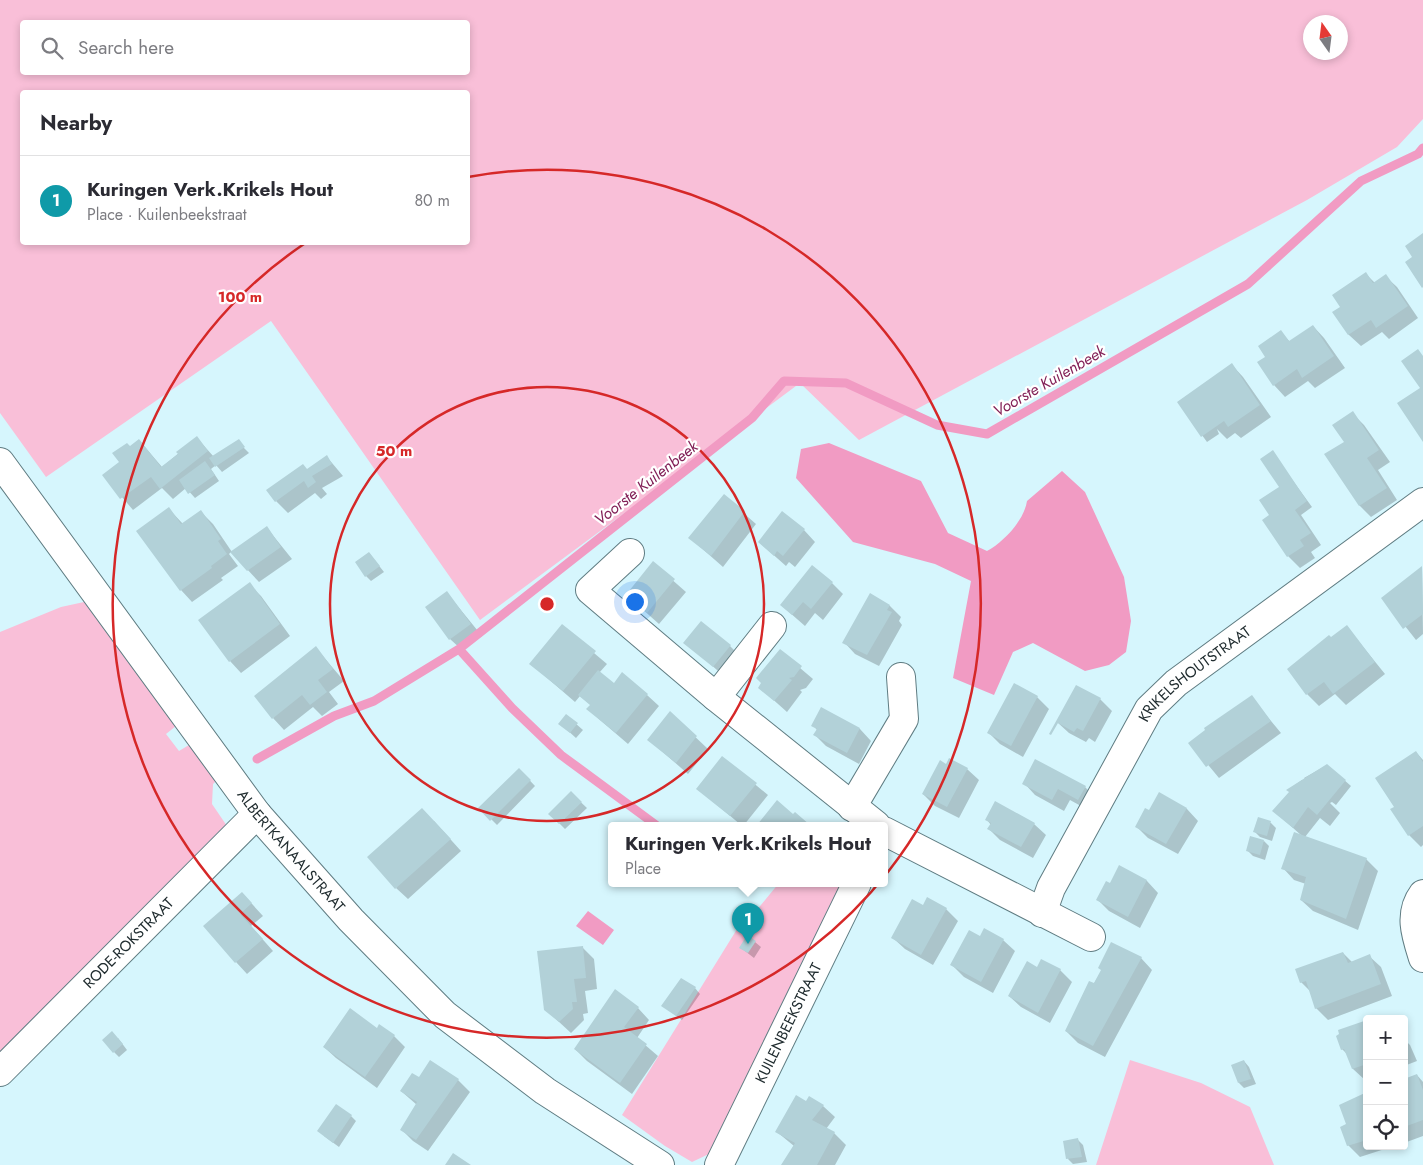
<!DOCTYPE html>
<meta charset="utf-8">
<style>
body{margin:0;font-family:Jost,sans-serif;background:#f2f2f3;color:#2b2b33}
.controls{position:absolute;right:15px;bottom:15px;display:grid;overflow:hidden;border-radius:5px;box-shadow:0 2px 8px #0003}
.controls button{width:45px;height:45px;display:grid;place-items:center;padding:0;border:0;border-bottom:1px solid #e1e1e2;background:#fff;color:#2b2b33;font:25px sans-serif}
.compass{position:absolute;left:1303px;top:15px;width:45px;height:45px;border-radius:50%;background:#fff;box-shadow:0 2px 8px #0003;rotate:346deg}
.you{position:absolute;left:634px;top:601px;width:18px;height:18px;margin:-12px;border:4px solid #fff;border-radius:50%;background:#1a73e8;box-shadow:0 0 0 8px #1a73e833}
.badge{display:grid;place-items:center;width:32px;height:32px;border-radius:50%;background:#db2777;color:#fff;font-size:16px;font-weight:700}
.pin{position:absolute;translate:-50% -41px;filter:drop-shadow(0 1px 2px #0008)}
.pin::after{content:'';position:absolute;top:26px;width:18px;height:15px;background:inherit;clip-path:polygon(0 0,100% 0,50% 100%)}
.popup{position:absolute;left:608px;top:822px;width:280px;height:65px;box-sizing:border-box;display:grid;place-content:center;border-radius:5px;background:#fff;filter:drop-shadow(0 1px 4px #0005);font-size:16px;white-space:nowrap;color:#7c7c81}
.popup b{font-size:19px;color:#2b2b33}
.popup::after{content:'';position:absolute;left:50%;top:100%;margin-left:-10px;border:10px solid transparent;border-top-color:#fff}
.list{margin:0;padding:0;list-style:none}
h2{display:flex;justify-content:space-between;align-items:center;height:65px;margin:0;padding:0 20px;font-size:21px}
h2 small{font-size:16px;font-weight:400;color:#7c7c81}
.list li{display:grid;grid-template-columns:32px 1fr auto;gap:15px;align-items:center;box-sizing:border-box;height:90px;padding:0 20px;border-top:1px solid #e1e1e2}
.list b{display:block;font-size:19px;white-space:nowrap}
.list p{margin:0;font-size:16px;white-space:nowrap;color:#7c7c81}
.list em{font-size:16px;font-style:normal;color:#7c7c81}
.icon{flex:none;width:28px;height:28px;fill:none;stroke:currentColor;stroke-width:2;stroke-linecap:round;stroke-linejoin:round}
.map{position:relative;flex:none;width:1423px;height:1165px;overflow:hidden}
.search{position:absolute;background:#fff;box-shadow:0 2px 8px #0003;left:20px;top:20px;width:450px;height:55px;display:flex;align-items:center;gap:12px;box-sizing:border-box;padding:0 18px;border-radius:5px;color:#7c7c81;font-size:19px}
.panel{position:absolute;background:#fff;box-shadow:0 2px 8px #0003;left:20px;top:90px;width:450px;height:155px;border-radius:5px}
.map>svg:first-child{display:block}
.green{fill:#f9bfd8;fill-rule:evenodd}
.water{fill:#f19bc3}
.shadow{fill:#0003}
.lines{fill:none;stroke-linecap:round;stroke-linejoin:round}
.stream{stroke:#f19bc3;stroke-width:9}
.building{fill:#b2d1d8}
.street-casing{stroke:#5f7c82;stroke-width:30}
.street{stroke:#fff;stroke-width:28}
.ring{fill:none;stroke:#d62828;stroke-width:2.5}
.labels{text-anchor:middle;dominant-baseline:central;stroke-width:4.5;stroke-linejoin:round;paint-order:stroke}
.street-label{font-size:15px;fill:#212d30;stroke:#fff}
.water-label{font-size:16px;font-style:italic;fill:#822057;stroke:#fff}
.centre{fill:#d62828;stroke:#fff;stroke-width:2.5}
.ring-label{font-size:15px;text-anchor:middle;font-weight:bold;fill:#d62828;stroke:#fff;stroke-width:4.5;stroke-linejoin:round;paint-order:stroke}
</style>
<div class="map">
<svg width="1423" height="1165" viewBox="0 0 1423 1165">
<rect width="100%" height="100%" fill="#d6f6fd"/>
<path class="green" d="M0 0H1423V119L1397 147 1307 200 859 440 800 383 480 620 271 321 46 477 0 413ZM468 22V72H22V22ZM1310 22H1340V52H1310ZM22 92H468V242H22Z
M84 602 176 726 166 734 179 751 189 745 216 781 213 784 212 804 227 826 0 1062V632L61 607Z
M779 883H842L711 1153 692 1162 665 1146 622 1115 747 913 752 916Z
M1130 1060 1201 1083 1250 1107 1274 1165H1096Z"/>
<path class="water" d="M829 443 921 481 948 533 987 551C1003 542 1024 521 1027 501L1062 471 1085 492 1124 577 1131 621 1126 652 1109 665 1085 671 1033 643 1013 652 994 695 953 678 971 581 935 564 853 542 796 478 801 449Z
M588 911 614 930 603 945 576 926Z"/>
<path class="shadow" d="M1366 274 1375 283 1385 276 1397 287 1418 318 1389 339 1382 332 1361 346 1349 335 1334 313 1342 307Z
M1313 326 1324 338 1345 368 1315 388 1308 381 1285 397 1274 385 1267 357 1281 332 1290 342Z
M1232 365 1243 377 1271 417 1241 438 1235 433 1227 439 1217 429 1219 434 1207 442 1178 402Z
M1352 413 1364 425 1390 462 1378 470 1397 500 1371 517 1360 506 1326 455 1345 442Z
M197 438 214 457 241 445 249 453 222 472 216 465 211 469 219 481 195 498 186 488 173 499 162 488 133 510 104 476 121 463 130 447 139 440 162 467Z
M1272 452 1312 507 1301 515 1321 545 1311 552 1315 558 1300 568 1288 556 1264 521 1271 516 1281 487Z
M327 457 343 476 322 488 327 494 321 499 315 493 288 513 276 501 307 470Z
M724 496 756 524 723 567 690 538Z
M169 509 183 524 201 512 213 524 232 552 267 528 292 559 259 582 231 552 229 554 238 566 221 578 223 580 192 602 181 590 137 531Z
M804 530 815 542 795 567 789 562 786 566 759 542Z
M369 553 384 572 371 581 366 576Z
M653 563 686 592 659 624 632 600Z
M1422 568 1423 634 1416 640 1383 598Z
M832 583 843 594 823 620 815 613 805 626 781 605Z
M249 584 261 596 290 636 241 673 230 661Z
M447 593 482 636 462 650 450 639Z
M871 595 890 606 901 617 899 621 902 625 879 666 855 654 844 642Z
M562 626 607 664 599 673 614 685 647 695 659 706 628 744 600 720 588 709 591 705 580 696 575 702 531 664Z
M1347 627 1385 674 1346 705 1335 694 1319 706 1307 694Z
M685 642 730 646 741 657 725 677Z
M316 648 344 681 329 692 338 704 322 716 313 707 284 730 273 718Z
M780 651 813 679 806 688 800 690 802 692 787 712 760 688Z
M1014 685 1037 697 1049 709 1023 757 1000 744 989 733Z
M1251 697 1281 733 1219 778 1190 743Z
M1100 699 1112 711 1095 742 1089 738 1086 742 1069 733 1057 722Z
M821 709 860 729 871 741 859 764 826 746 815 735 817 730 813 725Z
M670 713 708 749 688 774 649 740Z
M567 716 583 730 576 738 566 729Z
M1416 752 1423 760V845L1421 847 1409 835 1392 810 1396 807Z
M723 758 768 795 744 825H741L698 789Z
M947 765 967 769 979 780 959 818 935 806 923 794Z
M1327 765 1351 786 1336 805 1332 802 1330 803 1340 813 1330 826 1320 818 1305 837 1366 859 1378 871 1358 930 1313 911 1301 900 1306 884 1294 880 1283 868 1302 836 1274 811 1290 792 1288 790 1302 780 1307 783 1308 782 1304 778Z
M519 769 535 786 497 825 480 808Z
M1024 783 1085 787 1097 799 1090 811 1070 800 1064 811 1035 795Z
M571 793 587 808 565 829 550 814Z
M1159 794 1187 809 1198 821 1178 854 1148 838 1137 827 1150 812Z
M1259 819 1271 823 1276 828 1272 841 1260 837 1254 831Z
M987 820 1034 824 1046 835 1033 858 1000 840 989 829 991 825Z
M434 821 461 851 408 899 396 888Z
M1264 841 1269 846 1265 860 1253 856 1247 850Z
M1120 867 1147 881 1158 893 1140 928 1109 911 1097 899 1110 884Z
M242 893 263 916 251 926 273 951 247 974 236 962Z
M923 907 946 909 958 921 933 965 905 949 893 938Z
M981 938 1003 940 1015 951 993 993 964 977 952 965Z
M755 942 761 947 754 958 741 948Z
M582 947 594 959 597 989 585 991 588 1013 583 1014 584 1020 571 1033 545 1009Z
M1343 953 1352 962 1369 956 1381 967 1392 996 1328 1020 1316 1008 1310 991 1301 982Z
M1141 958 1152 970 1105 1057 1078 1043 1066 1031 1102 970Z
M1042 961 1060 970 1072 982 1050 1023 1021 1007 1009 996 1038 968Z
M695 988 700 994 682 1020 663 1006Z
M638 1008 649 1020 637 1038 658 1056 632 1094 587 1061 575 1049Z
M1384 1015 1388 1019H1375Z
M1367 1022V1079L1365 1080 1353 1069 1348 1055 1342 1049Z
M377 1029 394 1036 405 1047 377 1088 336 1058 324 1047Z
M118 1038 127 1050 119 1057 114 1052Z
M1404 1039 1410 1045 1417 1061 1404 1066Z
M1244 1061 1249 1067 1256 1084 1244 1088 1239 1083Z
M431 1062 458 1080 470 1092 428 1151 413 1141 402 1130 417 1105 401 1091 419 1079Z
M1417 1075 1423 1082V1136L1404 1143V1080Z
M1367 1094V1146H1394L1360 1157 1348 1145Z
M807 1102 823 1106 835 1117 826 1129 834 1133 846 1145 835 1165H783L794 1146 777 1132Z
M351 1116 356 1121 339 1147 324 1136Z
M1077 1139 1083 1145 1087 1162 1073 1164 1068 1159Z"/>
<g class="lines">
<path class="stream" d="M459 649 512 708 561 755 656 825
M257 759 334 716 374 701 459 649 752 418 784 381 846 383 937 425 987 434 1248 284 1361 181 1418 154 1423 148"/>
</g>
<path class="building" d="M1423 233V287L1422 288 1405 262 1412 257 1405 246Z
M1366 272 1373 283 1386 274 1408 306 1376 328 1371 320 1348 335 1332 312 1340 307 1332 295Z
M1313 325 1334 356 1302 378 1297 369 1273 386 1257 362 1265 357 1258 346 1281 330 1289 341Z
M1418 349 1423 356V442L1397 403 1420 388 1401 361Z
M1232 363 1260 405 1228 427 1224 421 1201 437 1177 402Z
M1353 411 1379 450 1367 458 1387 488 1359 506 1324 454 1344 442 1332 425Z
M197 436 208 451 160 489 151 477 120 499 102 475 119 462 112 453 127 443 130 446 139 439 161 467 178 454 176 452Z
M239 439 245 447 215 467 209 458Z
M1273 450 1307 501 1295 510 1311 533 1300 540 1304 546 1287 557 1262 520 1269 515 1259 500 1279 487 1260 459Z
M327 455 332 464 312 476 316 482 308 488 304 481 275 502 266 490 303 464 307 469Z
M205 461 215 475 188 494 179 480Z
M724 494 745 511 711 556 688 538Z
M169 507 181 524 201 510 221 539 218 541 227 554 211 566 212 568 180 591 136 531Z
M782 511 805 529 783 556 777 551 774 556 758 542Z
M267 526 281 547 247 571 230 552Z
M369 552 380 566 365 577 355 562Z
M653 561 675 579 647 613 631 600 635 595 629 591Z
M812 565 833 582 811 609 803 602 792 615 780 605Z
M1422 566 1423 614 1403 629 1381 598Z
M250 582 280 624 229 662 198 620Z
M447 591 471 624 449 640 425 607Z
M870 593 890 605 887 610 892 612 867 655 842 643Z
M701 621 731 645 713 667 683 643Z
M562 624 596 651 563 691 529 664Z
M1347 625 1375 662 1333 694 1324 682 1306 695 1287 669 1329 635 1331 637Z
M316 646 333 669 318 680 327 692 310 705 302 695 272 719 254 696Z
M780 649 802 666 794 677 789 678 792 680 774 701 758 688 761 683 756 678Z
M598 670 614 683 622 672 648 694 616 733 586 709 590 705 578 695Z
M1014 683 1038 696 1011 746 987 733Z
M1076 685 1101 698 1083 731 1077 728 1074 732 1058 723 1051 735 1049 734Z
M1252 695 1271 721 1206 767 1188 743 1205 730 1204 728Z
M821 707 860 728 847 753 813 735 817 729 811 726Z
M670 711 697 736 676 763 647 740Z
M566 714 578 723 570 733 558 724Z
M1416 751 1423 762V826L1408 836 1390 809 1394 807 1375 778Z
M722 756 757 783 730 816 696 789Z
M949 758 968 768 947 807 922 794 940 760 946 764Z
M1035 759 1086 786 1078 800 1058 789 1052 800 1022 784Z
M1327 764 1346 780 1317 815 1308 807 1293 828 1272 811 1289 792 1286 790Z
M519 768 531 780 490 821 478 808Z
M571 791 582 802 559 824 548 814Z
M1159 792 1187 808 1166 844 1135 827 1145 808 1149 810Z
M777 800 793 814 795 812 810 825H757Z
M995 801 1035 823 1021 847 987 829 991 823 985 820Z
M422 808 451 839 395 889 367 857Z
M1258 817 1271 821 1267 836 1253 832Z
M1294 832 1367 858 1346 919 1300 900 1306 877 1281 869Z
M1250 836 1264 840 1260 855 1246 851Z
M1119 865 1147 880 1128 917 1096 900 1106 881 1110 883Z
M242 892 252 903 240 914 263 939 235 963 203 926Z
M927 897 947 908 921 955 891 938 912 899 923 905Z
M984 928 1004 939 981 982 950 965 969 930 980 936Z
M747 935 756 941 748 953 739 948Z
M1111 942 1142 957 1093 1046 1065 1031 1089 981 1094 983 1101 970 1098 968Z
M583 946 586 978 574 979 577 1002H572L573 1009 559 1022 544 1010 537 951Z
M1343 952 1348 963 1370 954 1381 984 1315 1009 1306 981 1300 983 1295 969Z
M1041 959 1061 969 1038 1013 1008 996 1027 961 1037 967Z
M681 978 696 987 676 1016 661 1006Z
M615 989 639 1007 624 1027 647 1044 620 1083 574 1049Z
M350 1008 377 1028 379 1024 395 1035 365 1077 323 1047Z
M1367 1020V1064L1352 1069 1344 1049 1341 1050 1336 1036 1339 1034 1338 1030Z
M112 1031 123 1044 113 1053 102 1040Z
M430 1060 459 1079 416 1140 400 1130 417 1102 400 1091 412 1073 419 1077Z
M1244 1060 1251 1079 1238 1083 1231 1065Z
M1417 1074 1423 1090V1120L1404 1127V1079Z
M1367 1092V1140L1347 1146 1340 1127 1346 1124 1339 1105Z
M796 1095 806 1101 809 1096 824 1105 812 1120 835 1132 817 1165H781L795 1143 775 1132Z
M336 1104 352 1115 333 1143 317 1131Z
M1078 1138 1082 1157 1066 1159 1063 1141Z
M453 1153 471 1165H445Z"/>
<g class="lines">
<g class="street-casing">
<g id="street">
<path id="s1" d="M0 462 257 814 351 920 445 1015 545 1091 660 1165"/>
<path d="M630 553 590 590 716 697 876 825"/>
<path d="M716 697 772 626"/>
<path d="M852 807 904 719 901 677"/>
<path d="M884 831 1091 937"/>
<path d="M1423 894C1408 914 1416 936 1423 958"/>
<path id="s2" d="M1042 913 1051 888 1149 709 1176 683 1423 502"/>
<path id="s3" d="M0 1072 257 814"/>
<path id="s4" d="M719 1165 857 883"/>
</g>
</g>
<use href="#street" class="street"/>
</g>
<g class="ring">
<circle cx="547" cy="604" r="217"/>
<path d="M468 177A434 434 0 1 1 304 244"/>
</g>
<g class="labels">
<g class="street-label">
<text stroke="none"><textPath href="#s2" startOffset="288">KRIKELSHOUTSTRAAT</textPath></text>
<text stroke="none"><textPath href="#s1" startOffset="486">ALBERTKANAALSTRAAT</textPath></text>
<text stroke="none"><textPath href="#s3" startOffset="182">RODE-ROKSTRAAT</textPath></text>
<text stroke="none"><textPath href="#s4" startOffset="158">KUILENBEEKSTRAAT</textPath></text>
</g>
<g class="water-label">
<text transform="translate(1049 381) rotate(-30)">Voorste Kuilenbeek</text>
<text transform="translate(646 483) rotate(-38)">Voorste Kuilenbeek</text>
</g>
</g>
<circle cx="547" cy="604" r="8" class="centre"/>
<g class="ring-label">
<text x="240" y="302">100 m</text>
<text x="394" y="456">50 m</text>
</g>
</svg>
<div class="controls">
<button>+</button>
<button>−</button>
<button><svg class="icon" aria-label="locate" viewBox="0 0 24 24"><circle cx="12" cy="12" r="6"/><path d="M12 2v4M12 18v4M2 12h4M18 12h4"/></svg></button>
</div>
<svg class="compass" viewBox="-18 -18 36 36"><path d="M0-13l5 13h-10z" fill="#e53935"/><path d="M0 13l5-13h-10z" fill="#7c7c81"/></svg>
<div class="you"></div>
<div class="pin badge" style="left:748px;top:944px;background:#0f9aa8">1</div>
<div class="popup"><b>Kuringen Verk.Krikels Hout</b>Place</div>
<div class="search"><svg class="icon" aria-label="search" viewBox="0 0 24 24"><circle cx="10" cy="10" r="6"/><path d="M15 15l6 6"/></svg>Search here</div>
<section class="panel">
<h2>Nearby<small></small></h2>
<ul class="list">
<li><span class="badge" style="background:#0f9aa8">1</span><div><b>Kuringen Verk.Krikels Hout</b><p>Place · Kuilenbeekstraat</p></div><em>80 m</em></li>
</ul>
</section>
</div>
